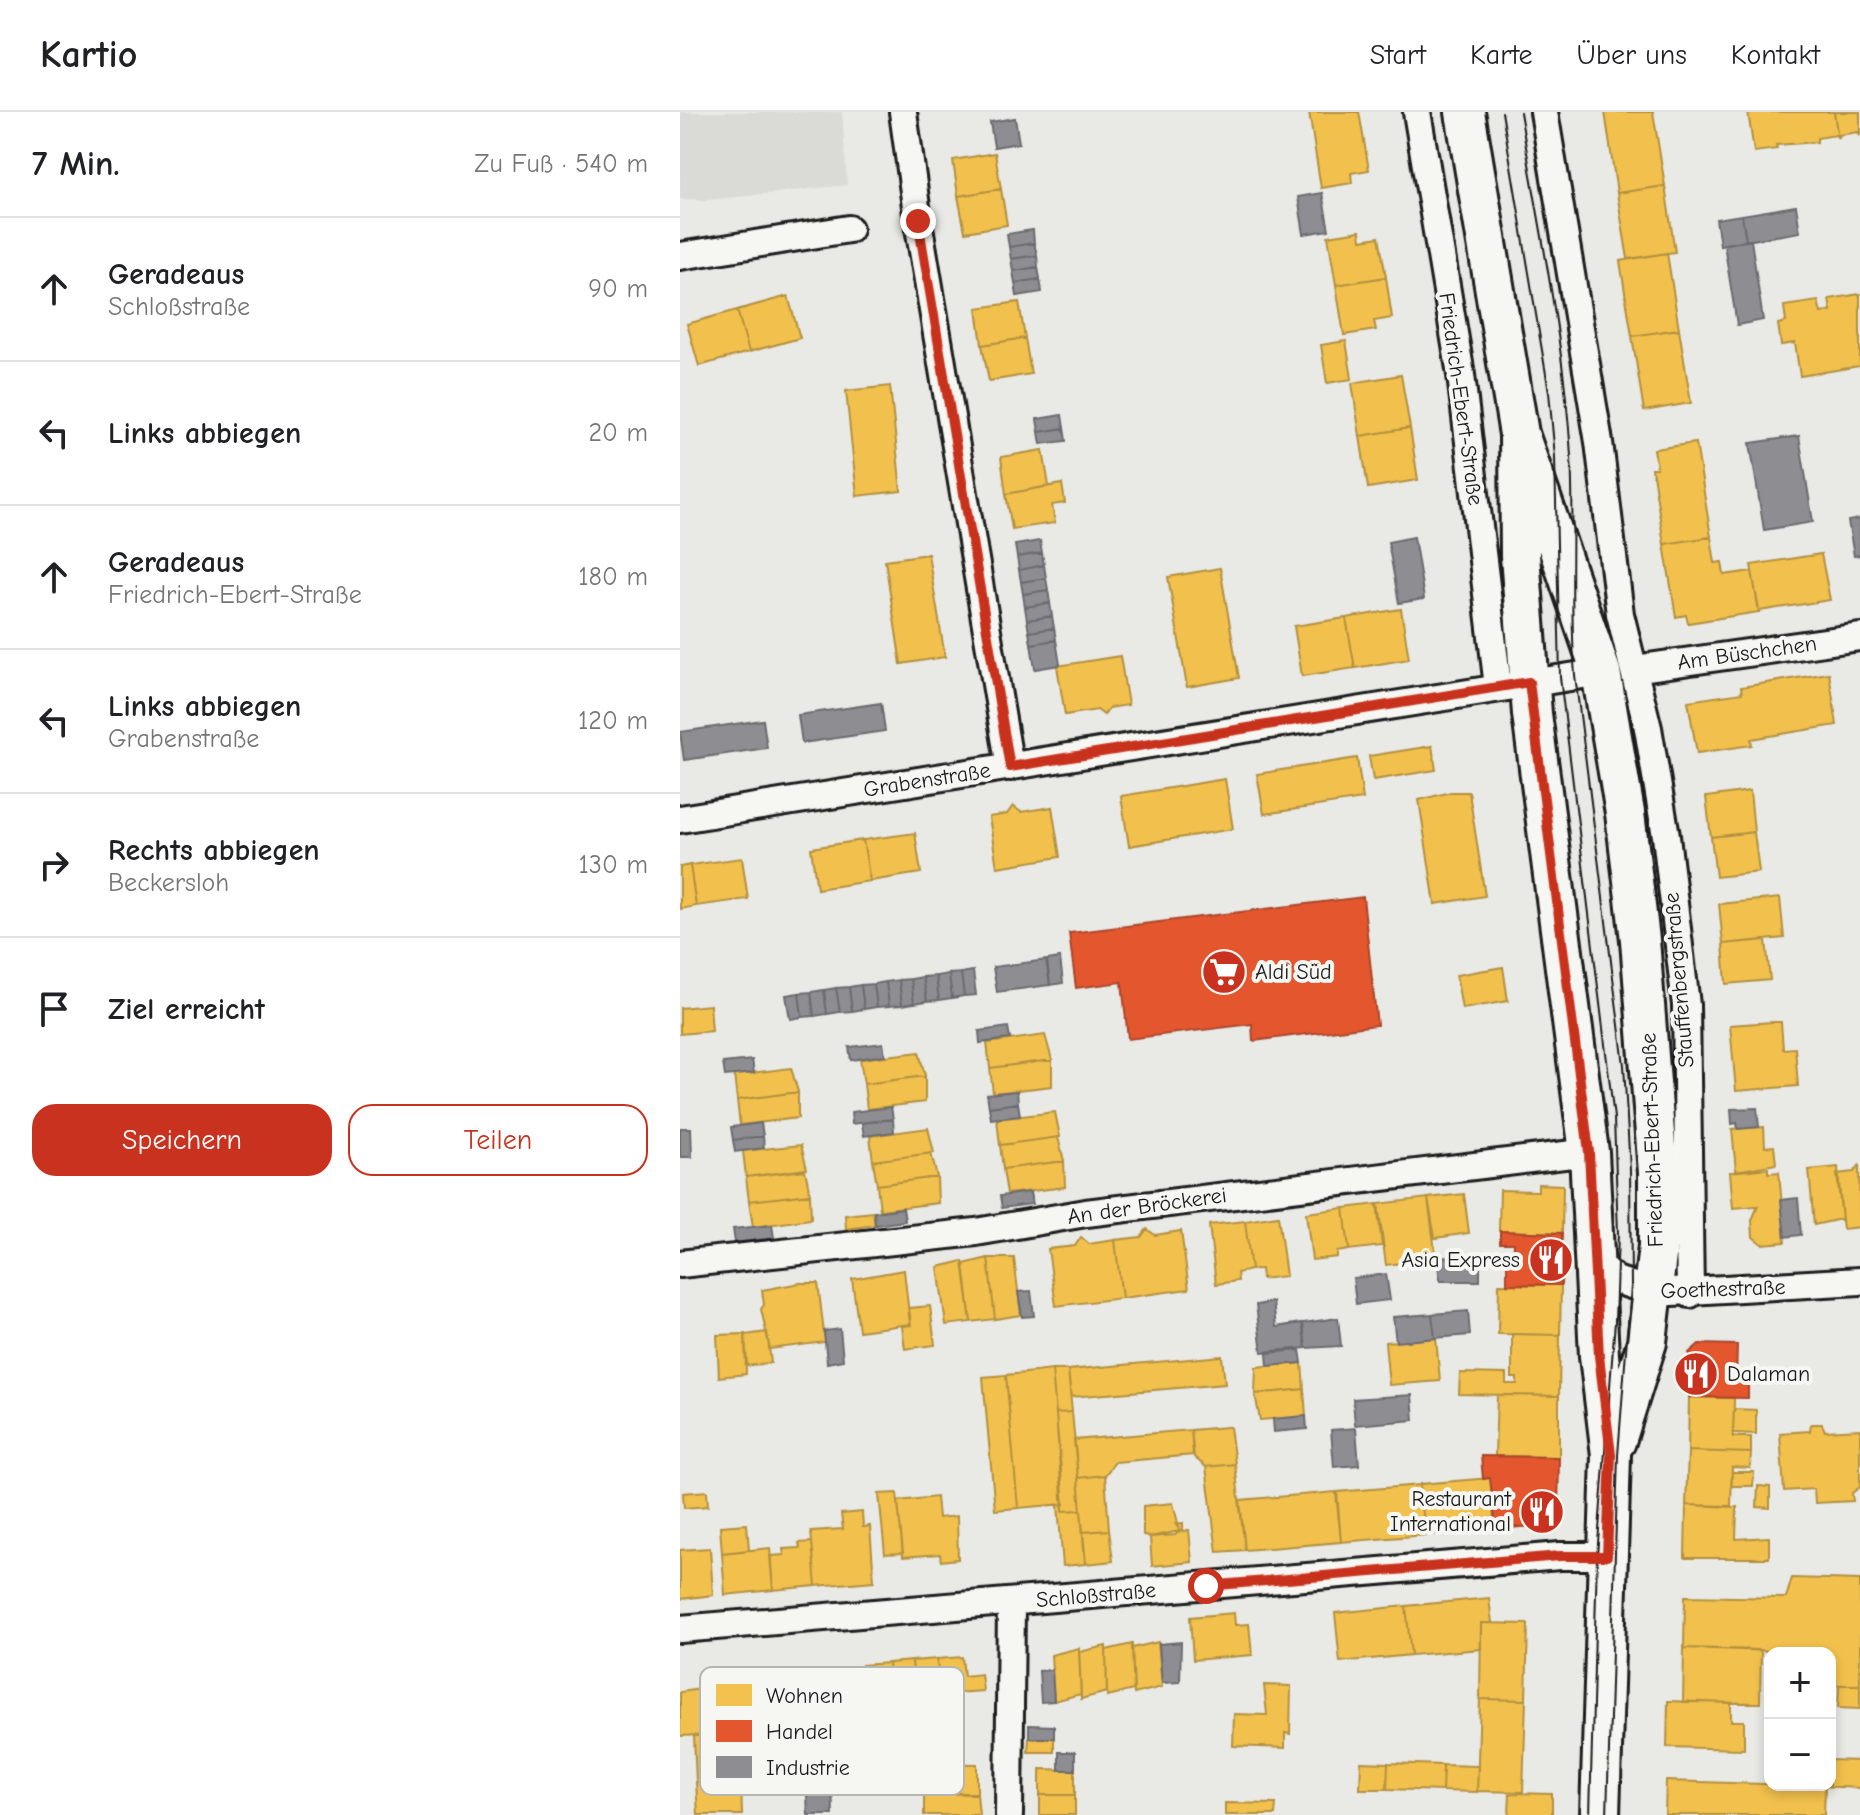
<!DOCTYPE html>
<html lang="de">
<meta charset="utf-8">
<style>
body{margin:0;font-family:"Comic Neue",sans-serif;background:#f6f6f6;color:#202124}
.controls{position:absolute;right:24px;bottom:24px;display:grid;overflow:hidden;border-radius:16px;box-shadow:0 4px 12px #0003}
.controls button{width:72px;height:72px;display:grid;place-items:center;padding:0;border:0;border-bottom:2px solid #e0e0e0;background:#fff;color:#202124;font:40px sans-serif}
.stop{position:absolute;width:24px;height:24px;margin:-18px;border:6px solid #c8321e;border-radius:50%;background:#fff}
.stop.end{background:#c8321e;border-color:#fff;box-shadow:0 2px 8px #0008}
.list{margin:0;padding:0;list-style:none}
h2{display:flex;justify-content:space-between;align-items:center;height:104px;margin:0;padding:0 32px;font-size:34px}
h2 small{font-size:26px;font-weight:400;color:#757577}
.list li{display:grid;grid-template-columns:52px 1fr auto;gap:24px;align-items:center;box-sizing:border-box;height:144px;padding:0 32px;border-top:2px solid #e0e0e0}
.list b{display:block;font-size:30px;white-space:nowrap}
.list p{margin:0;font-size:26px;white-space:nowrap;color:#757577}
.list em{font-size:26px;font-style:normal;color:#757577}
.actions{display:flex;gap:16px;padding:24px 32px}
.actions a{flex:1;padding:18px 0;border:2px solid #c8321e;border-radius:24px;text-align:center;font-size:28px;color:#c8321e}
.actions .main{background:#c8321e;color:#fff}
.icon{flex:none;width:44px;height:44px;fill:none;stroke:currentColor;stroke-width:2;stroke-linecap:round;stroke-linejoin:round}
.map{position:relative;flex:none;width:1180px;height:1703px;overflow:hidden}
header{display:flex;align-items:center;gap:48px;box-sizing:border-box;height:112px;padding:0 40px;background:#fff;border-bottom:2px solid #e0e0e0}
header strong{font-size:38px}
nav{display:flex;gap:44px;margin-inline-start:auto;font-size:28px}
main{display:flex}
aside{flex:1;background:#fff}
.map>svg:first-child{display:block}
.built{fill:#dadad6}
.homes{fill:#f2c14e;stroke:#b2903f;stroke-width:2}
.shops{fill:#e4572e;stroke:#a84529;stroke-width:2}
.industry{fill:#8d8d92;stroke:#6b6b6f;stroke-width:2}
.lines{fill:none;stroke-linecap:round;stroke-linejoin:round}
.street-casing{stroke:#1c1c1c;stroke-width:32}
.secondary-casing{stroke:#1c1c1c;stroke-width:44}
.street{stroke:#f6f6f2;stroke-width:26}
.secondary{stroke:#f6f6f2;stroke-width:38}
.tram{stroke:#1c1c1c;stroke-width:2}
.route{stroke:#c8321e;stroke-width:10}
.labels{text-anchor:middle;dominant-baseline:central;stroke-width:8;stroke-linejoin:round;paint-order:stroke}
.street-label{font-size:22px;fill:#1c1c1c;stroke:#f6f6f2}
.poi-label{font-size:22px;fill:#1c1c1c;stroke:#f6f6f2;text-anchor:start}
.key{fill:#f6f6f2;stroke:#b5b5b2;stroke-width:2}
.key-label{font-size:22px;fill:#1c1c1c}
</style>
<header>
<strong>Kartio</strong>
<nav><a>Start</a><a>Karte</a><a>Über uns</a><a>Kontakt</a></nav>
</header>
<main>
<aside>
<h2>7 Min.<small>Zu Fuß · 540 m</small></h2>
<ul class="list">
<li><svg class="icon" aria-label="ahead" viewBox="0 0 24 24"><path d="M12 20V5M6 11l6-6 6 6"/></svg><div><b>Geradeaus</b><p>Schloßstraße</p></div><em>90 m</em></li>
<li><svg class="icon" aria-label="left" viewBox="0 0 24 24"><path d="M17 20v-9H6M10 6l-5 5 5 5"/></svg><div><b>Links abbiegen</b></div><em>20 m</em></li>
<li><svg class="icon" aria-label="ahead" viewBox="0 0 24 24"><path d="M12 20V5M6 11l6-6 6 6"/></svg><div><b>Geradeaus</b><p>Friedrich-Ebert-Straße</p></div><em>180 m</em></li>
<li><svg class="icon" aria-label="left" viewBox="0 0 24 24"><path d="M17 20v-9H6M10 6l-5 5 5 5"/></svg><div><b>Links abbiegen</b><p>Grabenstraße</p></div><em>120 m</em></li>
<li><svg class="icon" aria-label="right" viewBox="0 0 24 24"><path d="M7 20v-9h11M14 6l5 5-5 5"/></svg><div><b>Rechts abbiegen</b><p>Beckersloh</p></div><em>130 m</em></li>
<li><svg class="icon" aria-label="arrive" viewBox="0 0 24 24"><path d="M6 21V4h12l-3 4 3 4H6"/></svg><div><b>Ziel erreicht</b></div></li>
</ul>
<div class="actions"><a class="main">Speichern</a><a>Teilen</a></div>
</aside>
<div class="map">
<svg width="1180" height="1703" viewBox="0 0 1180 1703">
<rect width="100%" height="100%" fill="#e9e9e5"/>
<filter id="ink" filterUnits="userSpaceOnUse"><feTurbulence type="fractalNoise" baseFrequency=".0125" numOctaves="2"/><feDisplacementMap in="SourceGraphic" scale="16" xChannelSelector="R" yChannelSelector="G"/><feConvolveMatrix kernelMatrix="1 2 1 2 8 2 1 2 1" color-interpolation-filters="sRGB"/></filter>
<g filter="url(#ink)">
<path class="built" d="M0 0H162L167 73 28 88 0 87Z"/>
<path class="homes" d="M629 0H679L689 58 671 61 672 71 641 76Z
M925 0H973L985 74 937 81Z
M1068 0H1154L1158 27 1156 23 1137 26V30L1096 33 1097 37 1074 40Z
M1154 0H1180V24L1178 20 1159 23 1158 27Z
M315 41 321 77 278 84 273 48Z
M985 74 995 140 948 147 937 81Z
M321 77 327 113 285 120 278 84Z
M680 119 681 128 699 125 706 165 656 173 648 124Z
M987 141 999 217 952 224 940 149Z
M706 165 712 206 694 209 696 218 664 223 656 173Z
M1180 182V254L1120 264 1115 231 1101 233 1098 212 1106 210 1104 194 1138 189 1141 201 1151 199 1149 187Z
M108 184 120 226 69 240 57 198Z
M339 190 345 226 302 233 297 196Z
M57 198 69 240 19 254 7 212Z
M999 217 1011 291 964 299 952 224Z
M345 226 351 262 309 269 302 233Z
M666 229 672 267 647 271 641 233Z
M721 263 730 316 680 324 672 271Z
M210 274 221 379 177 384 166 279Z
M730 316 738 368 688 376 680 324Z
M1016 331 1031 425 984 432 972 356H977L974 337Z
M363 338 369 374 326 382 321 345Z
M382 372 385 391 372 393 375 411 332 417 326 382Z
M1031 425 1035 451 1042 450 1044 463 1072 459 1079 500 1008 511 1006 503 996 505 984 432Z
M248 442 265 545 221 552 205 448Z
M1141 442 1150 488 1079 499 1071 453Z
M540 456 559 566 507 575 488 465Z
M721 497 729 547 675 556 666 506Z
M666 506 675 556 622 564 614 514Z
M440 544 448 593 429 596 424 603 417 598 385 603 377 554Z
M1149 561 1157 613 1071 627 1072 633 1017 641 1008 589 1062 581 1061 575Z
M752 634 756 658 693 668 689 644Z
M677 646 683 687 584 702 577 662Z
M545 667 553 717 449 734 441 684Z
M1070 679 1074 720 1031 725 1026 685Z
M771 680H789L805 784 755 792 739 688Z
M333 694 341 700 372 695 380 745 317 755 309 705 327 702Z
M1074 720 1079 760 1036 765 1031 725Z
M235 721 241 761 190 769 183 728Z
M183 728 190 769 137 777 131 736Z
M62 746 68 787 16 794 10 753Z
M10 753 16 794 0 797V755Z
M1100 786 1104 826 1043 832 1039 792Z
M1086 828 1090 868 1046 872 1043 832Z
M823 855 828 889 782 897 776 863Z
M30 893 32 919 0 922V896Z
M1093 910H1101L1103 937 1115 936 1118 974 1056 979 1050 913Z
M365 923 372 948 310 956 307 931Z
M239 940 245 964 184 972 180 947Z
M372 948V974L313 981 310 956Z
M111 956 118 980 57 988 54 963Z
M245 964V990L187 997 184 972Z
M118 980V1006L60 1013 57 988Z
M375 1000 380 1025 320 1033 317 1007Z
M1084 1015 1085 1035 1094 1034 1096 1052 1056 1059 1052 1017Z
M248 1016 254 1041 193 1049 190 1024Z
M378 1025 384 1049 323 1057 320 1033Z
M121 1033 127 1057 66 1065 63 1039Z
M251 1041 257 1065 197 1073 193 1049Z
M384 1049 385 1075 327 1082 323 1057Z
M1179 1054 1180 1115 1163 1117 1157 1062 1174 1060Z
M1158 1055 1162 1110 1161 1107 1134 1113 1129 1058Z
M1088 1056V1061L1099 1060 1105 1130 1082 1132 1073 1125 1072 1108 1078 1094 1053 1096 1050 1060Z
M125 1058 130 1082 69 1089 66 1065Z
M257 1065 258 1091 200 1098 197 1073Z
M858 1072 883 1073 882 1121 819 1119 820 1078 858 1079Z
M130 1082 131 1107 73 1115 69 1089Z
M784 1082 789 1121 755 1126 748 1086Z
M748 1086 756 1147 706 1153 698 1092Z
M697 1092 702 1134 669 1138 664 1096Z
M664 1096 669 1138 657 1140V1145L632 1148 626 1101Z
M193 1100 195 1113 166 1117 165 1103Z
M598 1104 606 1164 582 1167 581 1157 571 1158 565 1109Z
M565 1109 571 1158 557 1161 558 1169 536 1172 529 1113Z
M467 1117 475 1123 501 1119 509 1177 442 1186 435 1128 461 1125Z
M401 1125 409 1132 435 1128 442 1186 376 1194 368 1137 395 1134Z
M308 1146H334L341 1203 315 1207Z
M308 1146 315 1207 291 1210 284 1152Z
M283 1149 291 1210 266 1213 258 1155Z
M224 1158 230 1212 179 1219 172 1167Z
M120 1171H138L145 1230 90 1237 81 1197 84 1193 82 1178Z
M819 1172 881 1173 880 1223 818 1222Z
M250 1194 255 1233 225 1237 222 1214 231 1213 229 1196Z
M87 1220 91 1251 67 1254 65 1223Z
M65 1222 66 1262 39 1265 37 1223Z
M832 1222 880 1223 879 1284 779 1282 780 1261 826 1262V1272H837V1266H832Z
M756 1226 760 1269 709 1273 705 1230Z
M542 1244 545 1272 391 1285 388 1258Z
M622 1251 624 1277 575 1282 576 1255Z
M372 1258H388L392 1300 376 1301Z
M372 1258 384 1392 338 1396 326 1263Z
M326 1263 338 1396 315 1398 303 1265Z
M624 1277 626 1304 580 1308 575 1282Z
M817 1283 879 1284V1345L815 1344Z
M1009 1285 1054 1286 1053 1325H1071V1341L1008 1339Z
M1054 1297 1076 1298V1322L1053 1321Z
M392 1300 401 1398 383 1399 376 1301Z
M1131 1312H1142L1145 1319 1180 1317V1375L1172 1381 1173 1389 1135 1391 1134 1377 1104 1379 1100 1321 1130 1319Z
M547 1315H550L555 1352 526 1355 514 1345 511 1318Z
M511 1318 513 1343 435 1350 425 1363 398 1366 394 1328Z
M1008 1339 1071 1341 1070 1356 1052 1355 1051 1394 1006 1393Z
M555 1352 565 1438 537 1440 526 1355Z
M1052 1360H1074L1073 1374H1051Z
M425 1363 429 1418 403 1420 398 1366Z
M810 1366 815 1417 745 1423 740 1372Z
M740 1373 745 1423 661 1430 657 1380Z
M1078 1374 1090 1375V1396L1077 1395Z
M27 1379 28 1394 4 1396 3 1381Z
M656 1380 661 1430 565 1438 560 1388Z
M217 1381 223 1441 205 1442 199 1382Z
M256 1385 258 1406 277 1404 278 1447 261 1449 260 1442 223 1445 218 1389Z
M493 1391 500 1419 470 1425 463 1423V1394Z
M383 1392V1399L401 1398 405 1452 383 1454 378 1393Z
M1006 1393 1057 1395 1056 1427 1089 1425V1446H1005Z
M182 1400 183 1415 190 1414 194 1469 136 1474 131 1419 163 1417 161 1402Z
M503 1411V1419L509 1418 512 1450 472 1454 470 1425 495 1423 500 1419 496 1412Z
M67 1412 69 1438 42 1441 40 1414Z
M429 1418 433 1449 406 1452 403 1420Z
M132 1430 136 1474 93 1478 90 1444 104 1443 103 1437 120 1436 119 1431Z
M30 1436 33 1483 0 1487V1438Z
M90 1436 93 1478 45 1483 42 1441Z
M1112 1466 1180 1468V1573H1150V1541L1004 1536 1005 1484 1106 1486Z
M809 1486 812 1511H801V1537L731 1543 726 1494Z
M726 1494 731 1543 660 1550 655 1501Z
M554 1501 555 1513 569 1512 572 1543 513 1548 510 1505Z
M801 1511 848 1512 846 1588 800 1587Z
M478 1530 482 1575 454 1582 452 1536Z
M452 1532 454 1578 427 1584 426 1538Z
M426 1534 427 1580 401 1587 399 1540Z
M399 1536 401 1582 374 1589 371 1543Z
M1004 1536 1081 1538 1080 1591 1003 1590Z
M282 1545 284 1564 301 1562 303 1579 260 1582 257 1547Z
M257 1547 260 1582 235 1585 232 1549Z
M232 1549 235 1585 211 1587 208 1551Z
M208 1551 211 1587 168 1590 166 1574 184 1572 182 1553Z
M584 1573 611 1574 610 1622 605 1621V1636L553 1634 554 1602 587 1603Z
M1159 1573H1180V1597L1158 1596Z
M27 1576H86L90 1620 0 1624V1580Z
M800 1587 846 1588 843 1680 797 1679Z
M988 1589 1051 1591V1609H1064V1637L987 1635Z
M58 1622 61 1668 16 1670 14 1624Z
M349 1626H374V1640H348Z
M1150 1648 1180 1649V1676L1136 1674 1150 1673Z
M681 1650 708 1651 707 1677H680Z
M244 1651 297 1652V1681H244Z
M708 1651 763 1653 762 1679 707 1677Z
M763 1653 798 1654 797 1680 762 1679Z
M360 1657 395 1658V1683H360Z
M61 1668 62 1703H18L16 1670Z
M986 1669 1145 1674 1144 1703H985Z
M244 1681 297 1682 299 1703H244Z
M830 1681 872 1682V1703H829Z
M360 1683H395V1703H360Z
M545 1691 596 1692 595 1703H545Z"/>
<path class="shops" d="M683 785 697 913 573 929 572 912 448 927 442 870 396 876 389 821Z
M820 1119 882 1121 881 1173 827 1172V1150H833L834 1131H820Z
M1019 1232 1057 1233 1056 1270H1068V1286L1009 1285V1241Z
M801 1344 879 1345 878 1402 868 1413 816 1417 810 1366 803 1367Z"/>
<path class="industry" d="M335 6 339 31 314 35 310 10Z
M642 81 649 118 624 122 618 85Z
M1116 94 1120 120 1066 129 1062 103Z
M1062 103 1066 129 1040 133 1036 107Z
M353 118 354 131 329 135 327 122Z
M1071 128 1083 208 1057 213 1044 132Z
M354 131 357 143 331 147 329 135Z
M357 143 358 155 333 159 331 147Z
M358 155 360 167 335 171 333 159Z
M360 167 362 180 337 184 335 171Z
M382 303 384 316 359 320 357 307Z
M384 316 386 329 361 332 359 320Z
M1119 324 1133 410 1084 418 1070 331Z
M1180 407V443L1174 444 1168 409Z
M734 425 744 487 719 491 708 430Z
M360 429 362 441 337 445 335 433Z
M362 441 364 453 339 458 337 445Z
M364 453 366 466 341 470 339 458Z
M366 466 368 478 343 482 341 470Z
M368 478 370 491 345 495 343 482Z
M370 491 372 504 347 508 345 495Z
M372 504 374 516 349 520 347 508Z
M374 516 376 528 351 532 349 520Z
M376 528 380 553 355 557 351 532Z
M201 591 205 619 122 631 118 603Z
M83 608 87 636 4 648 0 620Z
M380 846 383 871 370 873 367 848Z
M366 848 370 873 317 880 313 855Z
M293 859 296 883 284 884 281 861Z
M281 861 284 884 272 886 269 862Z
M269 862 272 886 259 888 256 864Z
M256 864 259 888 247 889 243 865Z
M243 865 247 889 234 891 231 867Z
M231 867 234 891 222 893 219 868Z
M219 868 222 893 209 894 206 870Z
M206 870 209 894 197 895 194 872Z
M194 872 197 895 184 897 181 873Z
M181 873 184 897 172 899 169 875Z
M169 875 172 899 160 900 156 876Z
M156 876 160 900 147 902 144 878Z
M144 878 147 902 134 904 131 880Z
M131 880 134 904 122 905 119 881Z
M119 881 122 905 110 907 106 883Z
M328 915 330 927 300 931 299 919Z
M203 931 205 943 171 948 169 935Z
M72 948 74 961 45 964 43 951Z
M337 979 338 991 309 995 307 982Z
M338 991 340 1004 311 1007 309 995Z
M211 995 213 1007 172 1012 171 1000Z
M1077 996 1079 1015 1058 1017 1057 1011 1052 1012 1051 997Z
M213 1007 214 1020 184 1024 182 1011Z
M81 1011 83 1024 53 1028 51 1015Z
M0 1016H11L12 1045H0Z
M83 1024 84 1036 55 1040 53 1028Z
M350 1080 352 1092 322 1096 320 1084Z
M1118 1086 1121 1123 1105 1125 1101 1088Z
M223 1096 225 1109 195 1113 194 1100Z
M92 1113 94 1126 55 1131 53 1117Z
M757 1145 800 1146V1169H760Z
M706 1162 710 1188 676 1192 673 1166Z
M351 1179 354 1204 342 1205 338 1180Z
M593 1190 596 1215 622 1211 626 1236 582 1240 576 1193Z
M788 1199 790 1223 755 1226 752 1202Z
M752 1202 755 1226 716 1230 713 1205Z
M658 1206 661 1234 626 1236 623 1211Z
M160 1217 163 1248 147 1251 144 1219Z
M620 1238 622 1251 588 1254 587 1241Z
M732 1283 734 1308 675 1313 673 1287Z
M626 1304 627 1317 594 1320 593 1307Z
M676 1316 679 1353 654 1355 651 1318Z
M501 1530 500 1570 482 1571 479 1532Z
M372 1558 374 1589 361 1590 359 1559Z
M349 1613 374 1614V1626H349Z
M379 1640H395V1658H379Z
M152 1663 153 1703H128L126 1664Z"/>
<g class="lines">
<g class="street-casing">
<path id="street" d="M223 0 238 109 330 655
M737 0 781 263 818 575
M864 0 919 330 940 502 968 616 986 724 1006 893 1010 1182
M0 144 169 117
M954 557 1180 525
M0 707 921 560
M914 1149 936 1168 975 1181 1180 1169
M0 1152 296 1120 406 1101 909 1040
M0 1517 880 1444H927
M329 1703 331 1490"/>
</g>
<g class="secondary-casing">
<path id="secondary" d="M785 0 839 322 921 560 945 701 960 828 978 1061V1134L967 1230 936 1329
M839 322 840 443 852 602 909 1040 919 1244 931 1343 920 1703"/>
</g>
<use href="#street" class="street"/>
<use href="#secondary" class="secondary"/>
<path class="tram" d="M822 0 869 280 875 345 880 565 934 1006 938 1122 935 1209 917 1444 910 1703
M840 0C859 113 884 229 891 344 895 417 889 490 895 563L944 953 950 1058 951 1174 938 1343 927 1703"/>
</g>
</g>
<g class="lines" filter="url(#ink)">
<path class="route" d="M238 109 330 655 849 570 909 1040 919 1244 931 1343 927 1444H880L526 1474"/>
</g>
<defs>
<g id="supermarket-disc" transform="scale(2.3)"><circle r="9.5" fill="#c8321e" stroke="#f6f6f2"/><path d="M-6-5.5h2.5l.6 2H6L4.5 2H-2.5L-4.4-4H-6ZM-1.5 3.2a1.3 1.3 0 1 0 .1 0ZM3 3.2a1.3 1.3 0 1 0 .1 0Z" fill="#fff"/></g>
<g id="restaurant-disc" transform="scale(2.3)"><circle r="9.5" fill="#c8321e" stroke="#f6f6f2"/><path d="M-5-6h1v4h1v-4h1v4h1v-4h1v5L-1.5 .5V6h-2V.5L-5-1ZM5-6V6H3V1.5H1.5Q1.5-4 5-6Z" fill="#fff"/></g>
</defs>
<g fill-rule="evenodd">
<use href="#supermarket-disc" x="544" y="860"/>
<use href="#restaurant-disc" x="871" y="1148"/>
<use href="#restaurant-disc" x="1016" y="1262"/>
<use href="#restaurant-disc" x="862" y="1400"/>
</g>
<g class="labels">
<g class="street-label">
<text transform="translate(781 287) rotate(82)">Friedrich-Ebert-Straße</text>
<text transform="translate(1067 541) rotate(-8)">Am Büschchen</text>
<text transform="translate(247 668) rotate(-9)">Grabenstraße</text>
<text transform="translate(999 868) rotate(-95)">Stauffenbergstraße</text>
<text transform="translate(972 1028) rotate(-92)">Friedrich-Ebert-Straße</text>
<text transform="translate(467 1094) rotate(-8)">An der Bröckerei</text>
<text transform="translate(1043 1177) rotate(-2)">Goethestraße</text>
<text transform="translate(416 1483) rotate(-5)">Schloßstraße</text>
</g>
<g class="poi-label">
<text x="575" y="860">Aldi Süd</text>
<text x="840" y="1148" text-anchor="end">Asia Express</text>
<text x="1047" y="1262">Dalaman</text>
<text x="831" y="1387" text-anchor="end">Restaurant<tspan x="831" dy="25">International</tspan></text>
</g>
</g>
<rect x="20" y="1555" width="264" height="128" rx="12" class="key"/>
<rect x="36" y="1572" width="36" height="22" fill="#f2c14e"/>
<rect x="36" y="1608" width="36" height="22" fill="#e4572e"/>
<rect x="36" y="1644" width="36" height="22" fill="#8d8d92"/>
<g class="key-label">
<text x="86" y="1591">Wohnen</text>
<text x="86" y="1627">Handel</text>
<text x="86" y="1663">Industrie</text>
</g>
</svg>
<div class="controls">
<button>+</button>
<button>−</button>
</div>
<div class="stop" style="left:526px;top:1474px"></div>
<div class="stop end" style="left:238px;top:109px"></div>
</div>
</main>
